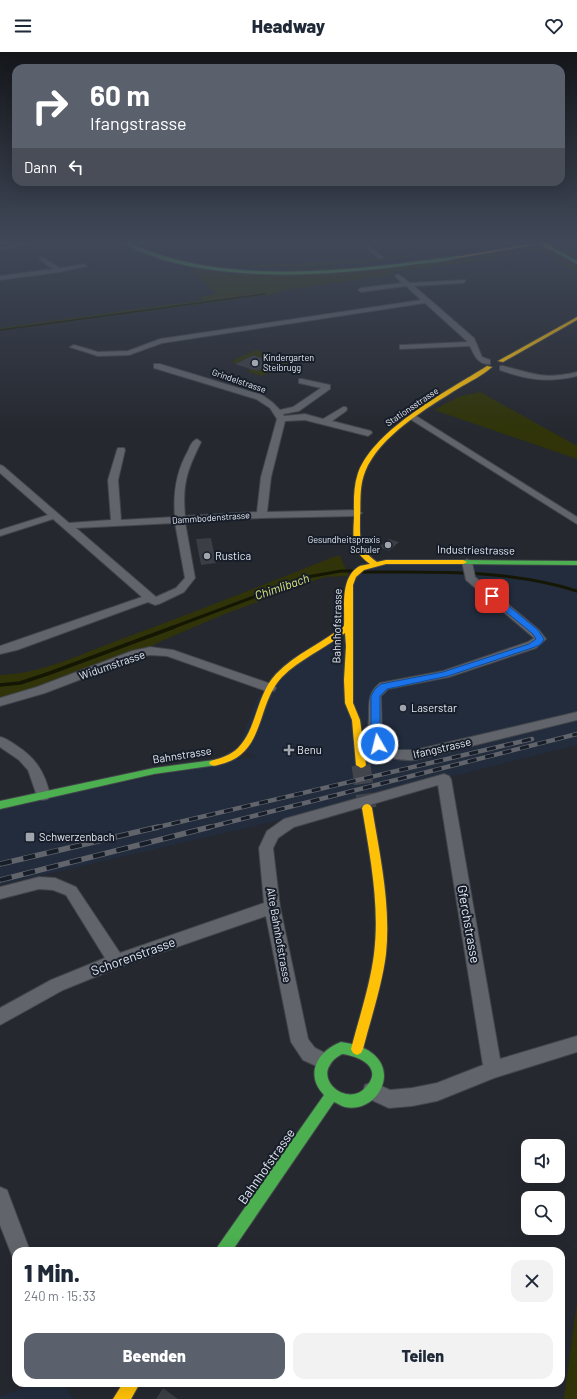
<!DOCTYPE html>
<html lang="de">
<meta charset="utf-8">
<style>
:root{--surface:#fff;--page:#f2f2f3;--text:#1f2937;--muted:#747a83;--accent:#5a616d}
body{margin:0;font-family:Barlow,sans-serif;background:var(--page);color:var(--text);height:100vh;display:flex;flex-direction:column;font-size:15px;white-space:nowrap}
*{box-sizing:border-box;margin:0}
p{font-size:13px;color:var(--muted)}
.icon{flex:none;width:22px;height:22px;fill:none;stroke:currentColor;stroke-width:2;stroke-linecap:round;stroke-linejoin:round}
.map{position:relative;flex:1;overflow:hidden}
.side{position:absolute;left:12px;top:1195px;width:553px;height:140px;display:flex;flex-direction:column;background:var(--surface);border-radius:12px;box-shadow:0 4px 16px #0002}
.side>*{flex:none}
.banner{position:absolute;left:12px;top:12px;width:553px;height:122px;border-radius:12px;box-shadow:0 4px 16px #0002;background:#5a616d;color:#fff;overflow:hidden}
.controls{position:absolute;left:521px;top:1087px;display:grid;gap:8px}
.controls a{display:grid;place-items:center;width:44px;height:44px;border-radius:8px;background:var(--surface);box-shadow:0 4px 16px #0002;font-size:20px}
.pin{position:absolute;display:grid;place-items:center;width:34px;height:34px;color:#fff;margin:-17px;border-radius:8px;box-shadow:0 2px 6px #0006}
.me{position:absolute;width:44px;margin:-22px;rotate:352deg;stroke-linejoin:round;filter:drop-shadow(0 0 3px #0008)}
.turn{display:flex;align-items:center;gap:14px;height:84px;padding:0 12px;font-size:18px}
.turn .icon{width:52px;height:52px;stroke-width:2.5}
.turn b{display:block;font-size:28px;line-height:34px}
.then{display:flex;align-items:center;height:38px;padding:0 12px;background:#0003;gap:8px;font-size:15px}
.round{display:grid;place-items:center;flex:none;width:42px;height:42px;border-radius:12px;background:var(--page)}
.head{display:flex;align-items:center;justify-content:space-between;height:68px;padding:0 12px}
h1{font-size:24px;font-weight:800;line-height:30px}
.button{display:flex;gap:8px;margin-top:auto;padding:8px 12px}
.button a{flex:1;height:46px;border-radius:12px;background:var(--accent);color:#fff;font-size:16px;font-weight:800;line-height:46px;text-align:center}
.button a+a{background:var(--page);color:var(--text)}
header{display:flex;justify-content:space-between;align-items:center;height:52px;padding:0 12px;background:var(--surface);font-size:18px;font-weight:800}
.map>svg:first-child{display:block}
</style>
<header><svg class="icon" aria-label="menu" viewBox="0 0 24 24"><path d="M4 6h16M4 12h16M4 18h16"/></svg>Headway<svg class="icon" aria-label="heart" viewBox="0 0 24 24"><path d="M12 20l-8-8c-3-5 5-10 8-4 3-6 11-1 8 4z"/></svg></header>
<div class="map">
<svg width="577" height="1347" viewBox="0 0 577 1347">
<rect width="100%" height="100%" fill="#25282f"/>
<g fill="#222c3d">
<polygon points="0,191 32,191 57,204 98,197 101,212 0,226"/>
<polygon points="577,511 577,693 251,775 0,833 0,756 241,706 256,705 238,695 258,645 340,579 346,531 375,512"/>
<polygon points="35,1331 63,1331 73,1347 0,1347 0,1345"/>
</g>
<g fill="#303408">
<path d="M442,191H503C413,205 330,219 238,214L373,208L451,198Z"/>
<polygon points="562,191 577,191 577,193 566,195 577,201 577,207 552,193"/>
<polygon points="542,195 577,215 577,220 542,199 524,200 453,213 388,220 393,224 376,225 284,238 269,243 0,279 0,276 203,248 199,245 216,242 189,216 232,223 242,221 444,210"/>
<polygon points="256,298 292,310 262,324 249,320 249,317 265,316 275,310 254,303 235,312 232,309"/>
<polygon points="480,340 577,394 577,407 434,358 458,345"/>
<path d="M336,504H340L349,524L324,525L220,564L159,590L136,602L0,650V623C40,622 79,603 116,589C190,562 263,533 336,504Z"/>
<polygon points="577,1250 577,1347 564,1347"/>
</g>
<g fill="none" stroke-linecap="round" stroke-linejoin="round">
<polyline stroke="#151704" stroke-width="1.5" points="0,278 265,242"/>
<g stroke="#151704" stroke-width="3">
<path d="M362,520C435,520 507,517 577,539"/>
<polyline points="171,576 307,525 341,519 353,519"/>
</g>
<polyline stroke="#151704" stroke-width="3.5" points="0,633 20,631 50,621 174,575"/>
</g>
<g fill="#3b3e44">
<polygon points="254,303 258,305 276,310 257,319 235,312"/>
<polygon points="211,486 216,511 201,513 196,487"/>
<polygon points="389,487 399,490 389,499 379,495"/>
<polygon points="163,1336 178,1347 156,1347"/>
</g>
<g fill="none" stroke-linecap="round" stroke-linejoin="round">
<polyline stroke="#42454c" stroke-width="19" stroke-dasharray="19 10" stroke-linecap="butt" points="361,713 367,756"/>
<g stroke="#42454b" stroke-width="2">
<g id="street">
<polygon points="360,191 367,191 384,206 379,207"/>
<polygon points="42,205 60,216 84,212 87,214 60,220 0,228 0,224 53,217 40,208 40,206"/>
<path d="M398,222L410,231L465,228V230L463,231L414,234L474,286L482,305L490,308V312C478,313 474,303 470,294L400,297V293H403L468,290L425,251L162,291L129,303L98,304L70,295L74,293L98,300L128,299L160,287L421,248L406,234L361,240L358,238L361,236L402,231L395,224Z"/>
<path d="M154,312H160L262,343L272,350L280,358L293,355L321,336L299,331V327H302L330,333V337L299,359L283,362L284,364L305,362L323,367L343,355H346L347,357L346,359L332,369L371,379L372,381L368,384L305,368L285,369L271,425L267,460L357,458L362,461L357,464L262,466L185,470L195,526L184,540L159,552L155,553L148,550L17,598L0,602V594L142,545L53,467L0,484V478L48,463L0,421V413L3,414L69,471L111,468L108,428L117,398L118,396H124L125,398L118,428L121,468L175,465C173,441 176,420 188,399C190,394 192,389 197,387L201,390C187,418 182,432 185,464L257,460L261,425L277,367L270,356L256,347L154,316ZM175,471L185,526L176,536L156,545L76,476Z"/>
<path d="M500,314H503C535,322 543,328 577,320V324C547,331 529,328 500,318Z"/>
<polygon points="413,362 577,465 577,472 410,367 409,365 410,363"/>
<path d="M467,507L472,510L475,525L539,578L546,587L536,596L449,625L388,637L381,644L382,686L383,688L396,698H415L577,660V668L415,708C399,709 373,705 368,686C367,679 369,671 369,664C369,650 368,641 380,631L443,619L528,590L534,586L466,528L462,510Z"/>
<polygon points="150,595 173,598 274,633 276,636 274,639 266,639 167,604 150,603 139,605 45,641 0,654 0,646 37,635 132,599"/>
<path d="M0,685C6,686 11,690 17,694C36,706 45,721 50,743L48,747L43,748L38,747L28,718L19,708L0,695Z"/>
<polygon points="444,722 449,724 451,727 500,1007 577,984 577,1000 494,1026 437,1049 412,1054 389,1056 365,1045 363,1039 365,1033 372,1030 390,1038 412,1036 437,1031 483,1013 438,733 294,775 278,786 273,796 280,855 308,987 315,996 329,1003 332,1009 329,1015 323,1017 303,1008 291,990 266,864 122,914 63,938 0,973 0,956 51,928 105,906 66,843 53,838 39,837 0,847 0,835 39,825 55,826 76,835 120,901 264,851 259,796 267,779 284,767"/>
<polygon points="0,1135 7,1138 30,1199 16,1199 16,1208 13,1206 0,1173"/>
</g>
</g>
<g stroke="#42454b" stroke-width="2">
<g id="fast">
<path d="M124,191H130C223,236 358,218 458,204L460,205C450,210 422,211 409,213C333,223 247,229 172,210C156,206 138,200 124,191Z"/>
<polygon points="550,195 552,195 577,209 577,212 550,197"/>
<polygon points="460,508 577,509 577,513 463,512 460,512"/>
<polygon points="214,708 219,711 217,713 154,722 0,757 0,749 154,716"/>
<path d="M341,990C411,999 383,1063 345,1055C341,1054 337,1051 334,1050L232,1199H216L218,1194L324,1043C304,1022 318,999 341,990ZM342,1002C359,1004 383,1015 367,1034C347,1059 305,1022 342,1002Z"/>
</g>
</g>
<g stroke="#42454b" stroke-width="2">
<g id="slow">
<polygon points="535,191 546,191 458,206 456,205"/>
<polygon points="577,265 577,268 503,310 498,309"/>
<path d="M487,314L492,315C482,324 469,330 459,336C427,356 379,384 365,420C359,435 361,450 360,465C360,487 358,496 377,510L386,508H463L467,510L463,512H386L364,518L356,525L353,533V651L360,668L366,713L364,715L361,716L356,713L352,668L345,651L344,628L346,594L345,581C324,597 300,607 282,625C257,651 265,699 225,711C220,712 216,715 211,713L209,711L211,709C221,706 231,703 238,696C257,677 256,643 276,622C295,602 322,591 344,574C345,555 340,527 358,515C361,513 366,513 370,512C351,498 353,487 354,466C354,451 353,436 358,421C375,376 448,339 487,314Z"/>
<path d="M367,752L370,753L372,756C380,804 391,853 386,902C382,934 371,966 363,997L361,1001L357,1003L353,1001L351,997C359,966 370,934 374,902C380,853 370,804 362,756L364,753Z"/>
<polygon points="123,1331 140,1331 131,1347 113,1347"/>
</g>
</g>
<g stroke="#42454b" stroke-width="2">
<polygon id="jam" points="23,191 32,191 0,198 0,196"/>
</g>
<use href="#street" fill="#61646a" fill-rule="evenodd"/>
<use href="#fast" fill="#4caf50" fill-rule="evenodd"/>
<use href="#slow" fill="#ffc107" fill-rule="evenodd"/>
<use href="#jam" fill="#c62828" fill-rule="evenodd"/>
<g stroke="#61646a" stroke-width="4.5">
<g id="rail-far1">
<polyline points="154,776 532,687"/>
<polyline points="206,776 577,682"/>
</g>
</g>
<g stroke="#61646a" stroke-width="5.5">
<g id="rail">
<polyline points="0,812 158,775"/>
<polyline points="0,828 210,775"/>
</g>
</g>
<use href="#rail-far1" stroke="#171e2a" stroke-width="3" stroke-dasharray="9" stroke-linecap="butt"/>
<use href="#rail" stroke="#171e2a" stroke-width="4" stroke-dasharray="12" stroke-linecap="butt"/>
<g stroke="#42454b" stroke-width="5.5" stroke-linecap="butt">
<polyline id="slow-bridge" points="542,191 551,196"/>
</g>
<use href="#slow-bridge" stroke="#ffc107" stroke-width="4.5"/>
</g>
<linearGradient id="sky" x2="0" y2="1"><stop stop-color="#14161a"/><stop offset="0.5" stop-color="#404858"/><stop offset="1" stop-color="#404858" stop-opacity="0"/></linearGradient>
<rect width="577" height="380" fill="url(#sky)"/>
<polygon fill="#1a73e8" stroke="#114b97" points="489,542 494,542 538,578 544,587 541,592 535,595 448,624 387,637 380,644 380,686 383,692 381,694 375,694 371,686 371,644 375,637 381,632 443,620 529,592 536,587 533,582 489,546"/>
<g fill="#a1a5ae" stroke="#171e2a" stroke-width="1.5">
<circle cx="255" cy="311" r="4"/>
<circle cx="388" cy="493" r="4"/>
<circle cx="207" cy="504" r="4"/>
<circle cx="403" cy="656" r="4"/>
<path d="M287 692h4v4h4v4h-4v4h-4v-4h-4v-4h4z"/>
<rect x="25" y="780" width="10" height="10" rx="2"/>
</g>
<g text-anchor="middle" stroke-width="4" stroke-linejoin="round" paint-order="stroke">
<g font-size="9" fill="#e4e9f2" stroke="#171e2a" text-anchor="start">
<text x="263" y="309">Kindergarten<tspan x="263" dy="10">Steibrugg</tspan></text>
<text x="380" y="491" text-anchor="end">Gesundheitspraxis<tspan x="380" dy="10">Schuler</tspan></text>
</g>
<g font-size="9" fill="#e4e9f2" stroke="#171e2a">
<text transform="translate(239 329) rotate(19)" y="3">Grindelstrasse</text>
<text transform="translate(412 355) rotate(-34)" y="3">Stationsstrasse</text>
<text transform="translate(211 466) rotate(-4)" y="3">Dammbodenstrasse</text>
</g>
<g font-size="11" fill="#e4e9f2" stroke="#171e2a">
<text transform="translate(476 498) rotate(1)" y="4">Industriestrasse</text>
<text transform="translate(337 574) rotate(-89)" y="4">Bahnhofstrasse</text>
<text transform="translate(112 613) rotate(-19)" y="4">Widumstrasse</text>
<text transform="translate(442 696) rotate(-13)" y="4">Ifangstrasse</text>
<text transform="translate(182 703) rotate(-9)" y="4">Bahnstrasse</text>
<text transform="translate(279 883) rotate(80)" y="4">Alte Bahnhofstrasse</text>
</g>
<g font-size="11" fill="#e4e9f2" stroke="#171e2a" text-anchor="start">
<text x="215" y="508">Rustica</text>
<text x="411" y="660">Laserstar</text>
<text x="297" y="702">Benu</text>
<text x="39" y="789">Schwerzenbach</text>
</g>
<g font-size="12" font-style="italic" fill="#dfec7f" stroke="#171e2a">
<text transform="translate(282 535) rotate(-19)" y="4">Chimlibach</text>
</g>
<g font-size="13" fill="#e4e9f2" stroke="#171e2a">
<text transform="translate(469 872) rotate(80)" y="5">Gferchstrasse</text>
<text transform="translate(133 904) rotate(-20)" y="5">Schorenstrasse</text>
<text transform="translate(266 1114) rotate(-55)" y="5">Bahnhofstrasse</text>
</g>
</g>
</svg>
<div class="controls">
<a><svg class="icon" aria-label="sound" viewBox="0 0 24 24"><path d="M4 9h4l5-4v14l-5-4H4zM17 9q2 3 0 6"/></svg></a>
<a><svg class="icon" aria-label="search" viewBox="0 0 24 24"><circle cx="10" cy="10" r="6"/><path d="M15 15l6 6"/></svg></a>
</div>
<div class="pin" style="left:492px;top:544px;background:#d93025"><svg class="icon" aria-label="arrive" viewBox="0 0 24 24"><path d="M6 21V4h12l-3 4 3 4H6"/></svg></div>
<svg class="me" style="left:378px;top:692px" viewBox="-20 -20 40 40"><circle r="17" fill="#1a73e8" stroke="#fff" stroke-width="3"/><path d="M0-11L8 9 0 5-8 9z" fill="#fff"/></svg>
<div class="banner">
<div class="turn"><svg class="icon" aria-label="right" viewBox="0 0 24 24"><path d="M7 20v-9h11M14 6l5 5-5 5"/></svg><div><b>60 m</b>Ifangstrasse</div></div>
<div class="then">Dann<svg class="icon" aria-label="left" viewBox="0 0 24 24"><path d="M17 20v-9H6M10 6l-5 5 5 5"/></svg></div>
</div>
<section class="side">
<div class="head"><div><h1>1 Min.</h1><p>240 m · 15:33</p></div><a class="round"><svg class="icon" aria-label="close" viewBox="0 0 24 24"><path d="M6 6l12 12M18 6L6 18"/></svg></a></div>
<div class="button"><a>Beenden</a><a>Teilen</a></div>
</section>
</div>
